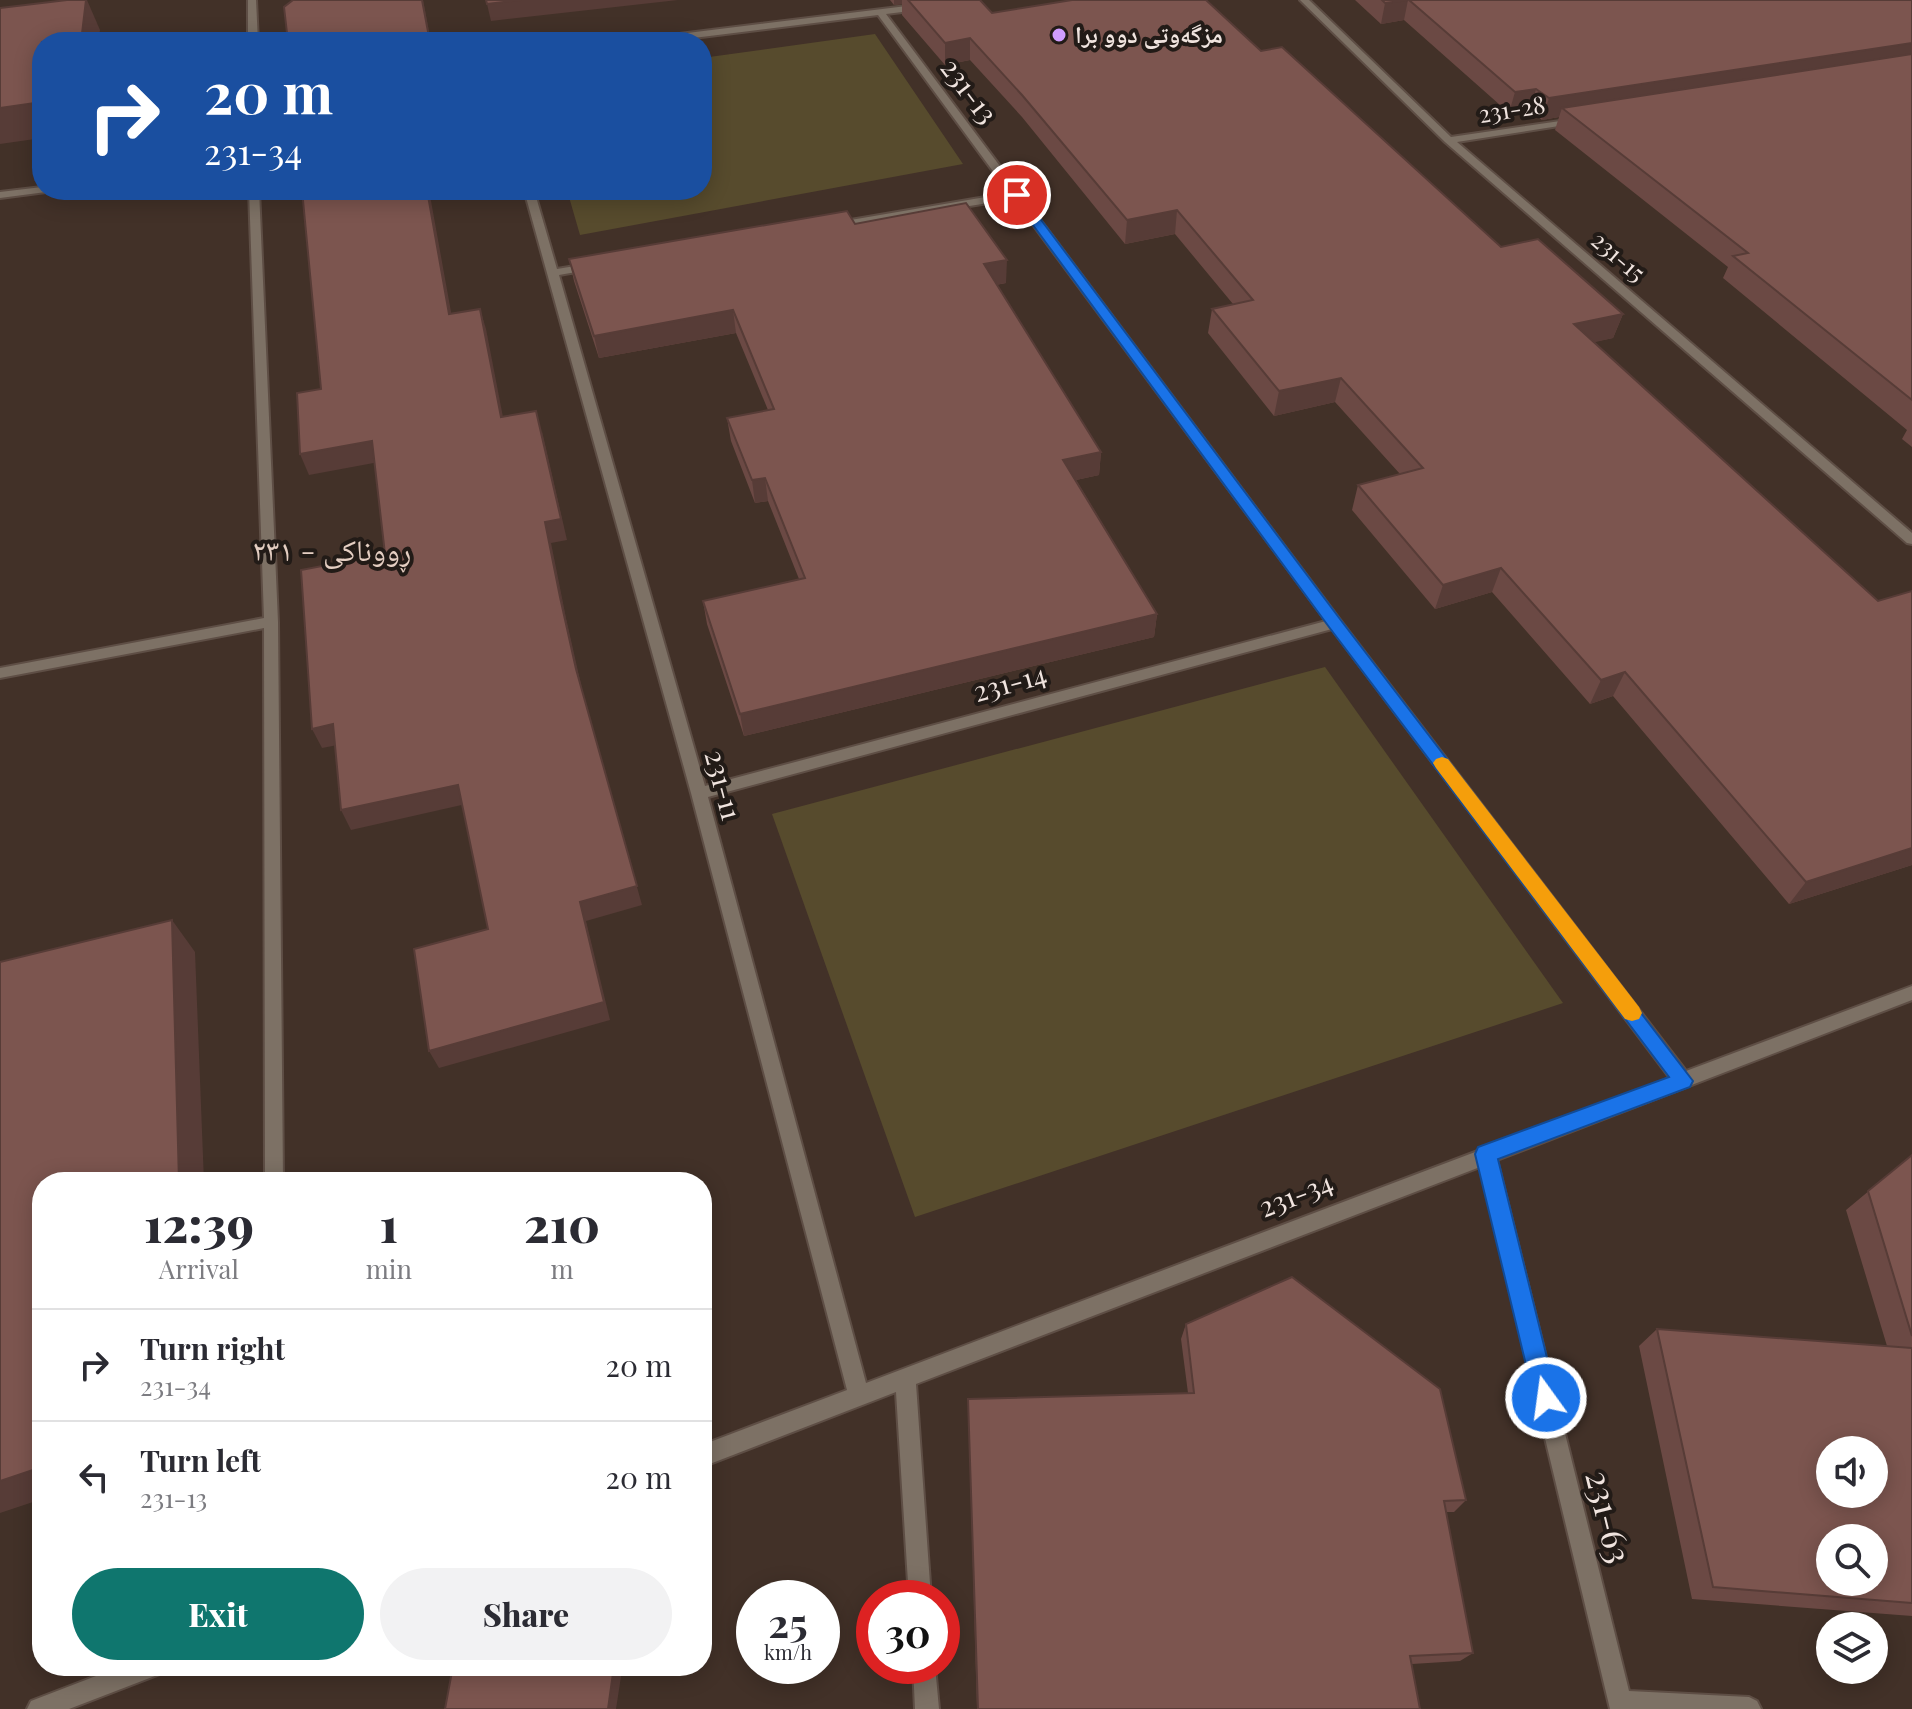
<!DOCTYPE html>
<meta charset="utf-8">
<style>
:root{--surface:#fff;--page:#f2f2f3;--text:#2b2b33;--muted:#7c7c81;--line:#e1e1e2;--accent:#0f766e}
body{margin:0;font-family:"Playfair Display","Noto Naskh Arabic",serif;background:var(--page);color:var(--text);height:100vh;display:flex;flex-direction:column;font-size:30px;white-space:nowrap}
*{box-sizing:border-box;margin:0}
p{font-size:26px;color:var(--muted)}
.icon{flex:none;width:44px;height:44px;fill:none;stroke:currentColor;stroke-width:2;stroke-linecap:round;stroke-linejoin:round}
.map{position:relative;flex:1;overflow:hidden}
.details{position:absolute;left:32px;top:1172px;width:680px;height:504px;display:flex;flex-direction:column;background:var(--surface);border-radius:32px;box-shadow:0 4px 20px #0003}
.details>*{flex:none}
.guide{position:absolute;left:32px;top:32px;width:680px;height:168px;border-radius:32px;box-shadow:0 4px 20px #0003;background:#1a4fa0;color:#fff;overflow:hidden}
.fabs{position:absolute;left:1816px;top:1436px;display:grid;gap:16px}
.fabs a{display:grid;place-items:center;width:72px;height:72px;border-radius:50%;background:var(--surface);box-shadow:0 4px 20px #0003;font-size:40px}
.speed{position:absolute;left:736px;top:1580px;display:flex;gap:16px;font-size:40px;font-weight:700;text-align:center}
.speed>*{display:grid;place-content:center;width:104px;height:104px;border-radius:50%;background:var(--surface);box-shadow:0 4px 20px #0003;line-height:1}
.speed small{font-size:20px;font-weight:400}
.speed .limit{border:12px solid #d22;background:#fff;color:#111}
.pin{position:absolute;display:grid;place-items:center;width:68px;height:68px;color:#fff;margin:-34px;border:4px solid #fff;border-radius:50%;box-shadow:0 2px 8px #0007}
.me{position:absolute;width:88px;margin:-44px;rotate:346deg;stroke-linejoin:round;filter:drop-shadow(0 0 6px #0008)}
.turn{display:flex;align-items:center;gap:28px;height:168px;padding:0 40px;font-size:36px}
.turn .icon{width:104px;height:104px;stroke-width:2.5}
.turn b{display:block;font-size:56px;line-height:68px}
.eta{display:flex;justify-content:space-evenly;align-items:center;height:136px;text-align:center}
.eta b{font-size:48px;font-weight:800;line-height:56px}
.primary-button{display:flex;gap:16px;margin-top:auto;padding:16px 40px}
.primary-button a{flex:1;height:92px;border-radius:48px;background:var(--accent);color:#fff;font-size:32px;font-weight:800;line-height:92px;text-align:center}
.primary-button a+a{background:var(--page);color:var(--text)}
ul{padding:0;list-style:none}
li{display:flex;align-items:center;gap:24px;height:112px;padding:0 40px;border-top:2px solid var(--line)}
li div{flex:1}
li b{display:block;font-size:30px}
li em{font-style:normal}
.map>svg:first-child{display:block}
</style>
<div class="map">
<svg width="1912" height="1709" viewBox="0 0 1912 1709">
<rect width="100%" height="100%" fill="#423128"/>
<g fill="#574b2d">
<polygon points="875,34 963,164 580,235 567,190 702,190 702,58"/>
<polygon points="1325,667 1563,1003 915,1217 772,814"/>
</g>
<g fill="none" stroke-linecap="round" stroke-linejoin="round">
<g stroke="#5e4e45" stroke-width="4">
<g id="minor">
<polygon points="248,0 256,0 258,42 248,42"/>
<polygon points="1300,0 1309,0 1451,137 1581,118 1583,120 1578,123 1457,142 1912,533 1912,544 1907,543 1445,142"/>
<path d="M923,4L926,5V9L886,14L1340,620L1686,1071L1912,986V1000L1497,1160L1629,1691L1749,1697L1757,1701L1761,1709H1610L1480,1167L916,1384L931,1598H909L896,1392L702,1467V1445L847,1390L691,793L524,190H534L557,269L593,263L599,266L593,269L559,275L705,786L1326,621L1014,199L829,228L828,226L833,223L1009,193L878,15L661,42H634L639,39ZM1332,629L1670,1078L866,1383L708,797Z"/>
<polygon points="42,187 42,190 47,190 46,192 0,198 0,192"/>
<polygon points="249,190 259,190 278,622 283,1182 265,1182 264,628 0,678 0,668 264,618"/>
<polygon points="122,1666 163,1666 160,1674 69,1709 27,1709 31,1701"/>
<polygon points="913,1666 935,1666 939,1709 915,1709"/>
</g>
</g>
<use href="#minor" fill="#7d7165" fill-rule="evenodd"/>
</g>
<g fill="#6b4944">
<polygon points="890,0 980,0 992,13 1261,51 1501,247 1623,314 1613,338 1593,342 1878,601 1912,591 1912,865 1789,904 1613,696 1590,704 1492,592 1435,609 1352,510 1358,485 1400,474 1335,402 1274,416 1208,333 1212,309 1233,304 1175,234 1125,244 1022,117 970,60 945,65 902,15 902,4 894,5"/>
<polygon points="1355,0 1912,0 1912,447 1902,439 1907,430 1723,278 1728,267 1555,130 1559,117 1542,120 1530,110 1509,113 1404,20 1381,24"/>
<polygon points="855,224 1006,283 996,285 1101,452 1099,475 1076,480 1157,614 1154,637 744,736 707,624 703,601 799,579 768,501 755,503 731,441 727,418 768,410 736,333 599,358 574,281 569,259"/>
<polygon points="1912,1155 1912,1616 1692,1599 1639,1346 1657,1329 1887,1346 1846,1210"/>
<polygon points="1186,1324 1466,1500 1454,1512 1446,1512 1473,1653 1460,1661 1412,1664 1420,1709 977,1709 968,1399 1188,1393 1181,1339"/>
</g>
<g fill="#573c37">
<polygon points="86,0 87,0 100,30 98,42 81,42"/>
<polygon points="422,0 423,0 431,42 430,42"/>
<polygon points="521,0 678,0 491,21 487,4"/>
<polygon points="894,0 902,0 902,4 894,5"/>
<polygon points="1408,0 1404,20 1381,24 1385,3"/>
<polygon points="970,38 970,60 945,65 945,43"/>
<polygon points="1912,43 1912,62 1562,108 1559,117 1542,120 1549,98"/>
<polygon points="1536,89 1530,110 1509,113 1515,92"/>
<polygon points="42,102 42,138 0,144 0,108"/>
<polygon points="427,190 431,190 429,190 455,334 449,314"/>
<polygon points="1177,210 1175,234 1125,244 1127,220"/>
<polygon points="1007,260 1006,283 983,287 984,264"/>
<polygon points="480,309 486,329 507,438 501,417"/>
<polygon points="733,310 736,333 599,358 594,336"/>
<polygon points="1623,314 1613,338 1565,349 1574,324"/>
<polygon points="1341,378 1335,402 1274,416 1279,391"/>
<polygon points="542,431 567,540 551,543 566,618 582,689 642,905 586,921 610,1020 439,1068 429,1051 580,902 576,669 545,522"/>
<polygon points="372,441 379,462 309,475 300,454"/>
<polygon points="1101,452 1099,475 1062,483 1063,460"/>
<polygon points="765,478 768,501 755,503 752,480"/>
<polygon points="1501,568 1492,592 1435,609 1443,585"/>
<polygon points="1157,614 1154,637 744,736 740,714"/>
<polygon points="1625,672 1613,696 1590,704 1601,680"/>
<polygon points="333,724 343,744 322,748 312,729"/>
<polygon points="458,785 466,804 351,830 341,810"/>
<polygon points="1912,848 1912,865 1789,904 1806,882"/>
<polygon points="172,920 195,952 204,1182 179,1182"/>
<polygon points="42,1467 42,1499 0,1513 0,1481"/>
<polygon points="614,1666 618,1666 622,1670 616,1709 608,1709"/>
</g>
<g fill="#7c554f" stroke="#573c37" stroke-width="2" fill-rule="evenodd">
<polygon points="67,0 86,0 81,42 42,42 42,102 0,108 0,8"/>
<polygon points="293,0 422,0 430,42 288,42 284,7"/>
<polygon points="486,0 521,0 487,4"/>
<polygon points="908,0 980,0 992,13 1072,0 1206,0 1261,51 1282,47 1501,247 1538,239 1623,314 1574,324 1878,601 1912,591 1912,848 1806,882 1625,672 1601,680 1501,568 1443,585 1358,485 1423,468 1341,378 1279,391 1212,309 1253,300 1177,210 1127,220 1022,95 970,38 945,43"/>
<polygon points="1382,0 1408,0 1385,3"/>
<polygon points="1409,0 1912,0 1912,43 1549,98 1536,89 1515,92"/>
<polygon points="1912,54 1912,400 1733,256 1748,253 1562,108"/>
<polygon points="302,190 427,190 449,314 480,309 501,417 536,411 561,519 545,522 560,597 576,669 637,886 580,902 604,1002 429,1051 414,949 488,929 458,785 341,810 333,724 312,729 301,570 385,554 372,441 300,454 297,393 321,389"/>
<polygon points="966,203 1007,260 984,264 1101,452 1063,460 1157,614 740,714 703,601 805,578 765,478 752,480 727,418 774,409 733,310 594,336 569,259 847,211 855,224"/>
<polygon points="172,920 179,1182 42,1182 42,1467 0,1481 0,962"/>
<polygon points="1912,1155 1912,1336 1868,1191"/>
<polygon points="1292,1277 1440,1389 1466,1500 1444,1501 1473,1653 1410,1656 1420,1709 978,1709 968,1399 1194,1393 1186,1324"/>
<path d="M1657,1329L1912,1348V1603L1713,1587ZM1830,1450H1874V1494H1830ZM1830,1538H1874V1582H1830Z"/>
<polygon points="453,1666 614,1666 608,1709 445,1709"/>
</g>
<polygon fill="#1a73e8" stroke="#114b97" stroke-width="2" points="1013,193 1021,193 1340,619 1693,1081 1690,1087 1498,1159 1557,1398 1554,1406 1546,1409 1537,1406 1534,1398 1475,1154 1478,1147 1669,1077 1329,627 1013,198"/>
<polygon fill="#f59e0b" points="1442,757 1448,759 1639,1007 1642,1013 1639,1019 1632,1021 1625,1019 1436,768 1433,763 1436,759"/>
<circle fill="#d09dff" stroke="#221b17" stroke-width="3" cx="1059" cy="35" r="8"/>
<g text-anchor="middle" stroke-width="8" stroke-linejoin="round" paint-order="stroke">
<g font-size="24" font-weight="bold" fill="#f0e4df" stroke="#221b17" text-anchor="start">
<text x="1075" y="43">مزگەوتی دوو برا</text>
</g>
<g font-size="24" fill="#f0e4df" stroke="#221b17">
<text transform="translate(1512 110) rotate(-9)" y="8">231-28</text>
<text transform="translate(1618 257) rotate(41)" y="8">231-15</text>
</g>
<g font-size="28" fill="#f0e4df" stroke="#221b17">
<text transform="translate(969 91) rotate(53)" y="10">231-13</text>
<text transform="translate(1010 683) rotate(-15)" y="10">231-14</text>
<text transform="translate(723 785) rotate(75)" y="10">231-11</text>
<text transform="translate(1296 1195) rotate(-21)" y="10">231-34</text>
</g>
<g font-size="30" fill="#e4cec2" stroke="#221b17">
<text x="332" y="561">ڕووناکی - ٢٣١</text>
</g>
<g font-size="34" fill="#f0e4df" stroke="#221b17">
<text transform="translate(1608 1517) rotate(76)" y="12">231-63</text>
</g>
</g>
</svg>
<div class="fabs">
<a><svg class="icon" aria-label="sound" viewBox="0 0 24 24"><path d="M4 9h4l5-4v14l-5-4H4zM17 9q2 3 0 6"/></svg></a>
<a><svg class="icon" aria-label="search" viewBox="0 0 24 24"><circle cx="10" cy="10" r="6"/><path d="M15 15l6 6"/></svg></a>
<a><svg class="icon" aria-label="layers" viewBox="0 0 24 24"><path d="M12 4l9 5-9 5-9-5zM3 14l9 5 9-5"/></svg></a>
</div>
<div class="speed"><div>25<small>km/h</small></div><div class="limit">30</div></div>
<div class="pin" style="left:1017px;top:195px;background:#d93025"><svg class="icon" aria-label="arrive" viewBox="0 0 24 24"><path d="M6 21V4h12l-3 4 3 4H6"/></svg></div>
<svg class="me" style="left:1546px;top:1398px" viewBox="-20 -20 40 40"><circle r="17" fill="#1a73e8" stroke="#fff" stroke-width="3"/><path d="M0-11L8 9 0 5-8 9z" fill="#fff"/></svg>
<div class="guide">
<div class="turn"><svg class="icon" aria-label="right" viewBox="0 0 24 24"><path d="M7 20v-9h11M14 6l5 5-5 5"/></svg><div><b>20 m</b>231-34</div></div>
</div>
<section class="details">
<div class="eta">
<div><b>12:39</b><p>Arrival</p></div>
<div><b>1</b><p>min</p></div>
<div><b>210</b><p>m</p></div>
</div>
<ul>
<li><svg class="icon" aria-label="right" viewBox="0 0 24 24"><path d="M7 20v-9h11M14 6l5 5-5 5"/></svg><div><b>Turn right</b><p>231-34</p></div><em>20 m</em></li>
<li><svg class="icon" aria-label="left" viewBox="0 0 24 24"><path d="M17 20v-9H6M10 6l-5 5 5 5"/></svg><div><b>Turn left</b><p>231-13</p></div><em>20 m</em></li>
</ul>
<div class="primary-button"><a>Exit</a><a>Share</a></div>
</section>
</div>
